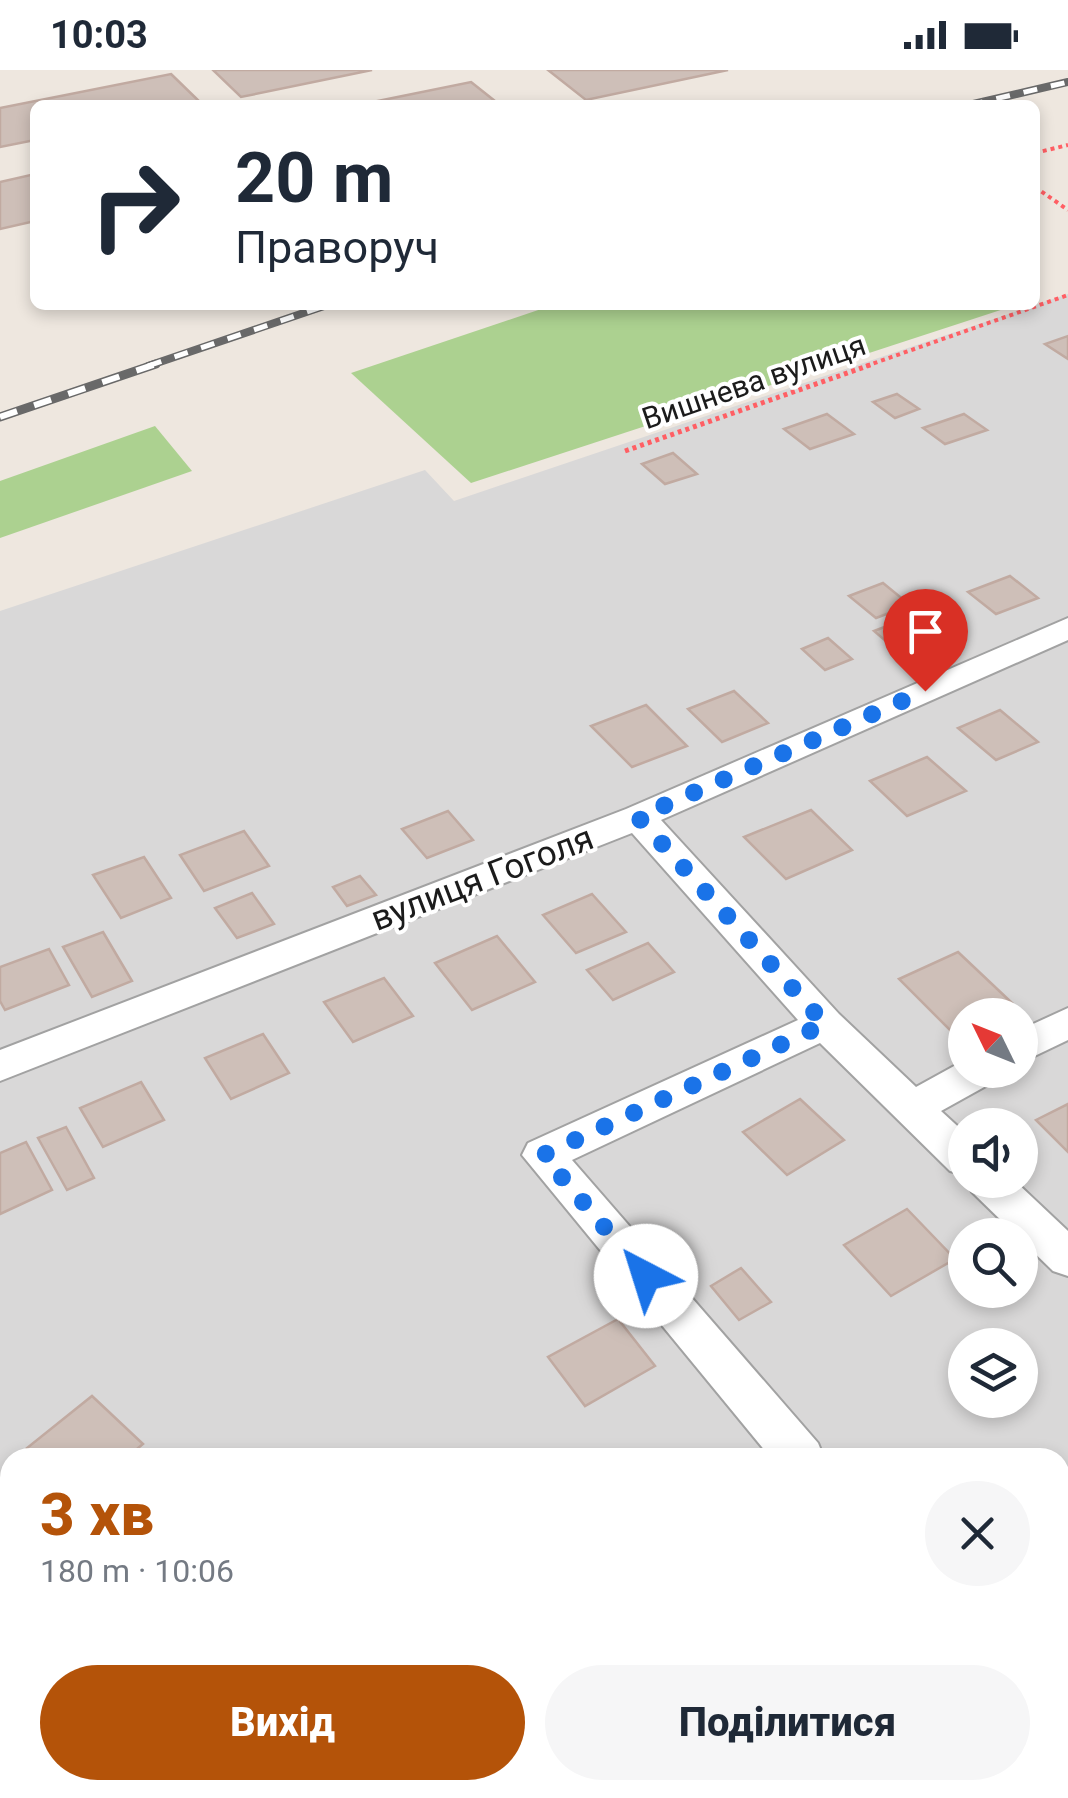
<!DOCTYPE html>
<html lang="uk">
<meta charset="utf-8">
<style>
:root{--surface:#fff;--page:#f6f6f7;--text:#1f2937;--muted:#747a83;--accent:#b45309}
body{margin:0;font-family:Roboto,sans-serif;background:var(--page);color:var(--text);height:100vh;display:flex;flex-direction:column;font-size:38px;white-space:nowrap}
*{box-sizing:border-box;margin:0}
p{font-size:32px;color:var(--muted)}
.icon{flex:none;width:55px;height:55px;fill:none;stroke:currentColor;stroke-width:2;stroke-linecap:round;stroke-linejoin:round}
.map{position:relative;flex:1;overflow:hidden}
.sheet{position:absolute;left:0px;top:1378px;width:1070px;height:352px;display:flex;flex-direction:column;background:var(--surface);border-radius:30px 30px 0 0;box-shadow:0 5px 15px #0003}
.sheet>*{flex:none}
.banner{position:absolute;left:30px;top:30px;width:1010px;height:210px;border-radius:15px;box-shadow:0 5px 15px #0003;background:#fff;color:var(--text);overflow:hidden}
.needle{width:65px;rotate:313deg}
.tools{position:absolute;left:948px;top:928px;display:grid;gap:20px}
.tools a{display:grid;place-items:center;width:90px;height:90px;border-radius:50%;background:var(--surface);box-shadow:0 5px 15px #0003;font-size:50px}
.pin{position:absolute;display:grid;place-items:center;width:85px;height:85px;color:#fff;margin:-102px -42px;border-radius:50% 50% 50% 0;rotate:-45deg;box-shadow:0 0 10px #0007}
.pin .icon{rotate:45deg}
.me{position:absolute;width:110px;margin:-55px;rotate:320deg;stroke-linejoin:round;filter:drop-shadow(0 0 8px #0008)}
.turn{display:flex;align-items:center;gap:35px;height:210px;padding:0 40px;font-size:45px}
.turn .icon{width:130px;height:130px;stroke-width:2.5}
.turn b{display:block;font-size:70px;line-height:85px}
.round{display:grid;place-items:center;flex:none;width:105px;height:105px;border-radius:52px;background:var(--page)}
.summary{display:flex;align-items:center;justify-content:space-between;height:170px;padding:0 40px}
h1{font-size:60px;font-weight:800;line-height:75px;color:var(--accent)}
.button{display:flex;gap:20px;margin-top:auto;padding:20px 40px}
.button a{flex:1;height:115px;border-radius:60px;background:var(--accent);color:#fff;font-size:40px;font-weight:800;line-height:115px;text-align:center}
.button a+a{background:var(--page);color:var(--text)}
.status{display:flex;justify-content:space-between;align-items:center;height:70px;padding:0 50px;background:var(--surface);direction:ltr}
.status svg{height:28px;fill:currentColor}
.map>svg:first-child{display:block}
</style>
<div class="status"><b>10:03</b><svg viewBox="0 0 49 12"><path d="M0 12V9h3v3zM5 12V6h3v6zM10 12V3h3v9zM15 12V0h3v12zM26 1h20v11H26zM47 4h2v5h-2z"/></svg></div>
<div class="map">
<svg width="1068" height="1728" viewBox="0 0 1068 1728">
<rect width="100%" height="100%" fill="#eee7df"/>
<path fill="#d9d8d8" fill-rule="evenodd" d="M1068,224V1728H146L141,1720H1060V1388H10V1522L0,1511V541L425,400L454,431ZM965,945H1020V1000H965ZM965,1055H1020V1110H965ZM965,1165H1020V1220H965ZM965,1275H1020V1330H965Z"/>
<polygon fill="#d0eea0" points="0,1571 10,1587 10,1720 95,1720 101,1728 0,1728"/>
<g fill="#acd190">
<polygon points="553,235 1016,235 471,413 351,303"/>
<polygon points="155,356 192,401 0,468 0,411"/>
</g>
<g fill="#cebfb8" stroke="#c1aaa1" stroke-width="2.5">
<polygon points="213,0 372,0 241,27"/>
<polygon points="548,0 728,0 586,30"/>
<polygon points="171,4 203,35 35,35 35,70 0,77 0,38"/>
<polygon points="471,12 500,35 358,35"/>
<polygon points="35,104 35,151 0,159 0,112"/>
<polygon points="1068,266 1068,289 1045,274"/>
<polygon points="897,324 919,339 895,348 873,332"/>
<polygon points="827,344 854,364 810,379 784,359"/>
<polygon points="964,344 987,360 945,374 923,358"/>
<polygon points="673,383 697,404 665,414 642,394"/>
<polygon points="1010,506 1038,528 996,544 968,522"/>
<polygon points="883,513 910,535 876,548 849,526"/>
<polygon points="924,542 959,570 908,590 874,561"/>
<polygon points="828,568 852,589 825,600 802,579"/>
<polygon points="734,621 768,653 722,672 688,639"/>
<polygon points="646,635 687,676 632,697 591,656"/>
<polygon points="1000,640 1038,672 996,690 958,658"/>
<polygon points="927,687 966,721 907,746 870,711"/>
<polygon points="811,740 852,780 786,809 744,767"/>
<polygon points="448,741 473,770 427,788 402,759"/>
<polygon points="244,761 269,796 204,821 180,785"/>
<polygon points="144,787 171,828 121,848 93,805"/>
<polygon points="360,806 376,825 347,836 333,817"/>
<polygon points="252,823 274,854 237,868 215,838"/>
<polygon points="592,824 626,862 576,883 543,845"/>
<polygon points="103,862 132,911 92,927 63,877"/>
<polygon points="497,866 535,912 472,940 435,893"/>
<polygon points="648,873 674,902 613,930 587,900"/>
<polygon points="49,879 69,915 5,940 0,931 0,897"/>
<polygon points="958,882 1012,933 987,945 965,945 965,956 952,962 899,909"/>
<polygon points="384,908 413,946 353,972 324,932"/>
<polygon points="263,964 289,1003 231,1029 205,988"/>
<polygon points="141,1012 164,1050 103,1077 80,1038"/>
<polygon points="800,1029 844,1070 787,1105 743,1062"/>
<polygon points="1068,1034 1068,1082 1036,1050"/>
<polygon points="66,1057 94,1108 67,1120 38,1068"/>
<polygon points="26,1072 52,1120 0,1144 0,1083"/>
<polygon points="907,1139 955,1189 891,1226 844,1175"/>
<polygon points="741,1198 771,1232 739,1250 711,1216"/>
<polygon points="618,1249 655,1296 585,1336 548,1287"/>
<polygon points="92,1326 143,1374 126,1388 37,1388 27,1378"/>
<polygon points="1060,1471 1068,1480 1068,1566 1060,1572"/>
<polygon points="248,1720 368,1720 374,1728 249,1728 245,1722"/>
</g>
<g fill="none" stroke-linecap="round" stroke-linejoin="round">
<g stroke="#a2a2a2" stroke-width="4">
<g id="minor">
<polygon points="1068,548 1068,570 661,750 839,944 916,1017 965,990 965,1000 1001,1000 995,1011 941,1041 965,1063 965,1105 950,1101 820,973 572,1090 818,1373 824,1388 771,1388 522,1085 528,1073 798,950 632,763 0,1011 0,980 626,739"/>
<polygon points="1068,938 1068,970 1020,993 1020,960"/>
<polygon points="966,1110 1014,1110 1068,1161 1068,1206 1053,1201 972,1122"/>
<polygon points="0,1504 10,1508 10,1566 0,1562"/>
<polygon points="1060,1664 1068,1668 1068,1728 1050,1720 1060,1720"/>
<polygon points="111,1720 168,1720 171,1728 115,1728"/>
</g>
</g>
<g stroke="#ff5f64" stroke-width="4" stroke-dasharray="4 4" stroke-linecap="butt">
<polyline points="1035,83 1068,75"/>
<polyline points="1035,117 1068,140"/>
<polyline points="866,296 1068,225"/>
</g>
<polyline stroke="#ff5f64" stroke-width="5" stroke-dasharray="4 4" stroke-linecap="butt" points="625,381 873,294"/>
<use href="#minor" fill="#fff" fill-rule="evenodd"/>
<g stroke="#696969" stroke-width="8">
<g id="rail-far1">
<polyline points="969,35 1068,12"/>
<polyline points="148,296 327,235"/>
</g>
</g>
<g stroke="#696969" stroke-width="9">
<polyline id="rail" points="0,347 156,294"/>
</g>
<use href="#rail-far1" stroke="#fff" stroke-width="5" stroke-dasharray="14" stroke-linecap="butt"/>
<use href="#rail" stroke="#fff" stroke-width="6" stroke-dasharray="18" stroke-linecap="butt"/>
</g>
<g fill="none" stroke-linecap="round" stroke-linejoin="round">
<polyline stroke="#1a73e8" stroke-width="18" stroke-dasharray="0 32.4" points="646,1206 543,1085 825,954 638,747 925,621"/>
</g>
<g text-anchor="middle" stroke-width="8" stroke-linejoin="round" paint-order="stroke">
<g font-size="30" fill="#1b1b1b" stroke="#fff">
<text transform="translate(754 312) rotate(-19)" y="10">Вишнева вулиця</text>
</g>
<g font-size="35" fill="#1b1b1b" stroke="#fff">
<text transform="translate(482 808) rotate(-21)" y="12">вулиця Гоголя</text>
</g>
</g>
</svg>
<div class="tools">
<a><svg class="needle" viewBox="-14 -14 28 28"><path d="M0-13l5 13h-10z" fill="#e53935"/><path d="M0 13l5-13h-10z" fill="#747a83"/></svg></a>
<a><svg class="icon" aria-label="sound" viewBox="0 0 24 24"><path d="M4 9h4l5-4v14l-5-4H4zM17 9q2 3 0 6"/></svg></a>
<a><svg class="icon" aria-label="search" viewBox="0 0 24 24"><circle cx="10" cy="10" r="6"/><path d="M15 15l6 6"/></svg></a>
<a><svg class="icon" aria-label="layers" viewBox="0 0 24 24"><path d="M12 4l9 5-9 5-9-5zM3 14l9 5 9-5"/></svg></a>
</div>
<div class="pin" style="left:925px;top:621px;background:#d93025"><svg class="icon" aria-label="arrive" viewBox="0 0 24 24"><path d="M6 21V4h12l-3 4 3 4H6"/></svg></div>
<svg class="me" style="left:646px;top:1206px" viewBox="-20 -20 40 40"><circle r="19" fill="#fff"/><path d="M0-13L10 11 0 6-10 11z" fill="#1a73e8"/></svg>
<div class="banner">
<div class="turn"><svg class="icon" aria-label="right" viewBox="0 0 24 24"><path d="M7 20v-9h11M14 6l5 5-5 5"/></svg><div><b>20 m</b>Праворуч</div></div>
</div>
<section class="sheet">
<div class="summary"><div><h1>3 хв</h1><p>180 m · 10:06</p></div><a class="round"><svg class="icon" aria-label="close" viewBox="0 0 24 24"><path d="M6 6l12 12M18 6L6 18"/></svg></a></div>
<div class="button"><a>Вихід</a><a>Поділитися</a></div>
</section>
</div>
